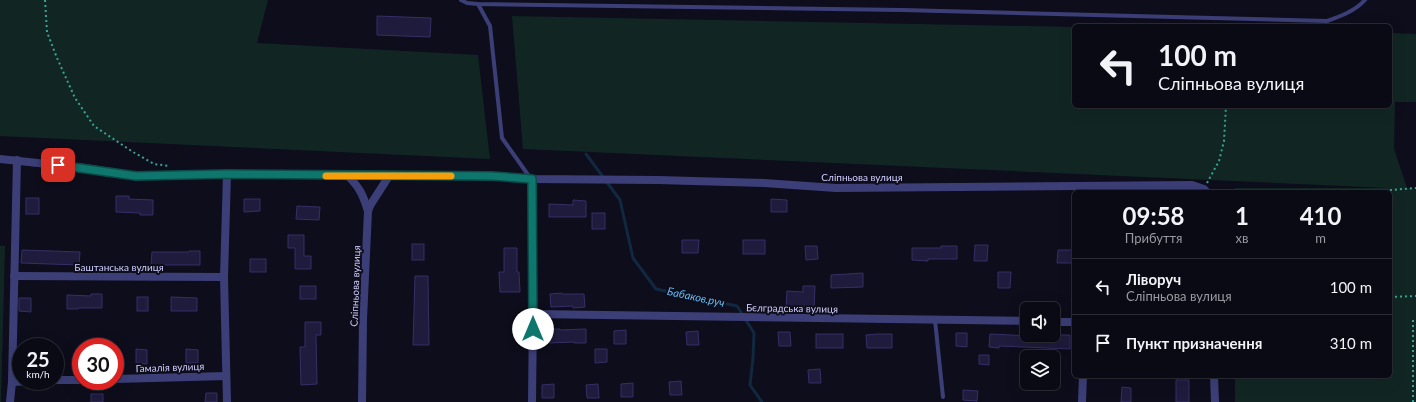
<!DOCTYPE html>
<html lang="uk">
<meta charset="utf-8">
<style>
:root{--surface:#0a0a15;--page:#181822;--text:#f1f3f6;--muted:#999aa0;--line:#2a2b34}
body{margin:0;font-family:Lato,sans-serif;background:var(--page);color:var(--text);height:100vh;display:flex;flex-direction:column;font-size:15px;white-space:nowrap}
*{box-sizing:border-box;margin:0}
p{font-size:13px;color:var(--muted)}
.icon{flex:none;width:22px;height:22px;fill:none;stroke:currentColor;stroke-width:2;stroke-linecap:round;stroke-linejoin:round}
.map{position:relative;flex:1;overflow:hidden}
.details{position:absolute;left:1072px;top:190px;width:320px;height:188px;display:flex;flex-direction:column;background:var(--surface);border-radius:6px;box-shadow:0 4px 16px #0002,0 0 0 1px var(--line)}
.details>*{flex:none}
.hud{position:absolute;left:1072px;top:24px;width:320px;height:84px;border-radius:6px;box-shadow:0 4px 16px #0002,0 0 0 1px var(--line);background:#0a0a15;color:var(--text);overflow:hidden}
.buttons{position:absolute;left:1020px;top:302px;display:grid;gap:8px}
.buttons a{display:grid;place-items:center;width:40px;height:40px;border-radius:6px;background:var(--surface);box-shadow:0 4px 16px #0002,0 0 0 1px var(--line);font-size:20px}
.speed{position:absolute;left:12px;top:338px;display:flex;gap:8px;font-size:20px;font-weight:700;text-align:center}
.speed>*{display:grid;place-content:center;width:52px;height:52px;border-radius:50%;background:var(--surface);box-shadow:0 4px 16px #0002,0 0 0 1px var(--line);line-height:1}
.speed small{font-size:10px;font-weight:400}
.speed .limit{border:6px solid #d22;background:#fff;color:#111}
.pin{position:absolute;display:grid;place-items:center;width:34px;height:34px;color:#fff;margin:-17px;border-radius:8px;box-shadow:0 2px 6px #0006}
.me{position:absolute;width:44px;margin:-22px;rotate:0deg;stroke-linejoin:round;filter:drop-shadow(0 0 3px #0008)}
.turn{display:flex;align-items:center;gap:14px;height:84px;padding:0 20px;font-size:18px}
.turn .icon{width:52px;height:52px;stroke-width:2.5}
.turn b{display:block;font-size:28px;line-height:34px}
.eta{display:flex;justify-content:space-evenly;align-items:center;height:68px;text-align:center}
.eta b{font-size:24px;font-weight:700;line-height:28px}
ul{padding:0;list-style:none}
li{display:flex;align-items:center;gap:12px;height:56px;padding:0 20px;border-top:1px solid var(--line)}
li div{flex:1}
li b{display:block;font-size:15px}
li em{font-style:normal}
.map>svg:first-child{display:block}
</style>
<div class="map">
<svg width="1416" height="402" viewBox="0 0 1416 402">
<rect width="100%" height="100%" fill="#0e0d1c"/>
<g fill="#112623">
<polygon points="0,0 268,0 257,43 478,55 490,159 0,136"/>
<polygon points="512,16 1074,27 1074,106 1390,106 1390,33 1416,34 1416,102 1395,102 1394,149 1407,188 1416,189 1416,402 1235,402 1235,376 1390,376 1390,192 1235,192 1235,188 1388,188 523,149"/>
<polygon points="0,246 5,246 1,402 0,402"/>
</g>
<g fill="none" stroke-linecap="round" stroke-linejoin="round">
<polyline stroke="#112841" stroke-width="3" points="586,154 620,200 633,258 656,289 737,306 754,333 753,359 750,385 762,402"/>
</g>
<g fill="#1f1b3c" stroke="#352f66">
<polygon points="377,16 431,18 430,37 377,35"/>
<polygon points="116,196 129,196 129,199 153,200 153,215 140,215 140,213 116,212"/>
<rect x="26" y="198" width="13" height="16"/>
<polygon points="244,199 260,199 260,211 244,212"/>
<polygon points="771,199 787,200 787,212 771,212"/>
<polygon points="573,200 586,201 586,217 549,217 549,204 573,205"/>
<polygon points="297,206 320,207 319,220 296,219"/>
<rect x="592" y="213" width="13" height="16"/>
<polygon points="288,235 304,235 304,256 311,256 311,269 295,269 295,248 288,248"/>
<polygon points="682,240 699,240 698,253 682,253"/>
<rect x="743" y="240" width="22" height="14"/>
<rect x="412" y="244" width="12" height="16"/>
<polygon points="975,245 988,245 987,261 974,261"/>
<polygon points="805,246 817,246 818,259 806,260"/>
<polygon points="941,246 957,246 957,259 928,259 928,261 912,260 912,248 941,248"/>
<polygon points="504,248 517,248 517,272 519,272 520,292 500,292 499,272 504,272"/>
<polygon points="22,250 80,252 79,265 21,263"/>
<polygon points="1058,250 1074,250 1073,263 1057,263"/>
<polygon points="189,251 200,251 200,265 151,265 152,252 189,252"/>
<rect x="250" y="259" width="16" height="13"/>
<polygon points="998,272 1011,272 1010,288 998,288"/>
<polygon points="863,273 863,287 831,288 831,275"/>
<polygon points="415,276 428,276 429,345 413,345"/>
<rect x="300" y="286" width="16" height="13"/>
<polygon points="803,286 815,286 814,309 786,308 787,291 803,292"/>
<polygon points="562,293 562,294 584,294 585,307 573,308 573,306 551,307 550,294"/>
<polygon points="91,294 102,294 102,308 78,308 78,309 67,309 67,295 91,296"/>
<rect x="137" y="297" width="11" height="14"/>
<polygon points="171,297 197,298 197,311 171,311"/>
<polygon points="19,298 31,298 31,312 19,311"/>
<polygon points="305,322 321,322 321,335 316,335 317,384 301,385 300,347 305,347"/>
<polygon points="548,329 560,329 560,330 586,329 586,343 574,343 574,342 549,343"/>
<polygon points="626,330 626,344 614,344 614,331"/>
<polygon points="698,331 699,345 687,345 686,332"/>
<polygon points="778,332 790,332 791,346 779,346"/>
<polygon points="956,333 967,333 967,347 956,346"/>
<rect x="816" y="334" width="27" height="14"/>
<polygon points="878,334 892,334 892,348 867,348 866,335"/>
<polygon points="990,334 1053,337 1053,335 1070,335 1070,349 999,346 999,348 989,347"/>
<polygon points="136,349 147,350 147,364 136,363"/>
<polygon points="186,349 198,350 198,363 186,363"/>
<polygon points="595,349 607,349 607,362 595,363"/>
<polygon points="979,355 989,355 989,365 979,364"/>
<polygon points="820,369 821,383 809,383 808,370"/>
<rect x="1176" y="380" width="13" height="22"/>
<polygon points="681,381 682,395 670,395 669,382"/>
<polygon points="633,383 633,397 621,397 621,384"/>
<polygon points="554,384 554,398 542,398 542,385"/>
<polygon points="598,384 599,398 587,398 586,385"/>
<polygon points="1122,387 1131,388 1131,402 1121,402"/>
<polygon points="963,390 978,391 977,401 963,400"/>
<polygon points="206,393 217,393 217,402 205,402"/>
<rect x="91" y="394" width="12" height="8"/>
</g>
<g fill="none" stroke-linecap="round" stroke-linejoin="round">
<g stroke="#37a595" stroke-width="2" stroke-dasharray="2 3" stroke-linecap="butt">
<polyline points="45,0 47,32 57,58 75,98 94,126 133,152 154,164 169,166"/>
<polyline points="1207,183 1219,161 1224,141 1226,106"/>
<polyline points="1365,192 1416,188"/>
<polyline points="1390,297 1416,296"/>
<polyline points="1413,320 1413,402"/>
</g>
<g stroke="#3c3f77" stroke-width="4">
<path d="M461,0L467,3L478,4L902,10L1327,21C1341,16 1355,11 1365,0"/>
<polyline points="478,4 490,26 502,138 531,179"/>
<polyline points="935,320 943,397"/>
</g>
<g stroke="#3c3f77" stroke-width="8">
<polyline points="0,159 85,168 136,176 227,174 492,176 532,179 658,180 764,183 836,188 1192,185 1204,189 1207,192"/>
<path d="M348,176C360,188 363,195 368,211"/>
<polyline points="14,276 224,277"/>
<polyline points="533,314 1027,321"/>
<polyline points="1053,322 1074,322"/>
<polyline points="1214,376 1215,402"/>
<polyline points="115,379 226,376"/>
<polyline points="55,380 81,380"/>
<polyline points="12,382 35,381"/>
<polyline points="10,402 12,382 17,160"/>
<polyline points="227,402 224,277 227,174"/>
<polyline points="362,402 363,319 368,211 371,204 389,176"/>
<polyline points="532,402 533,314 532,179"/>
<polyline points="1082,402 1083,376"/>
</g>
</g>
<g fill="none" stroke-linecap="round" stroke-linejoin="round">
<g stroke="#0a4d48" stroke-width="10">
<polyline id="route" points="58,165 136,176 227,174 492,176 532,179 533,329"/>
</g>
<use href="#route" stroke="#0f766e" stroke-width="7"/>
<polyline stroke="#f59e0b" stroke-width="7" points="326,176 451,176"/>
</g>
<g text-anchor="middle" stroke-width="4" stroke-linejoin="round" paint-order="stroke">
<g font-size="10" fill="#cecdfb" stroke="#0e0d1c">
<text x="862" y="181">Сліпньова вулиця</text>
<text x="119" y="271">Баштанська вулиця</text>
<text transform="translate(355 286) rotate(-88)" y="4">Сліпньова вулиця</text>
<text transform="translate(792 308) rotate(1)" y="4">Бєлградська вулиця</text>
<text transform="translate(170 367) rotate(-2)" y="4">Гамалія вулиця</text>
</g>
<g font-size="11" font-style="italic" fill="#63bcf2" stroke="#0e0d1c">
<text transform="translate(696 297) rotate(12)" y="4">Бабаков.руч</text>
</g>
</g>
</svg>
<div class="buttons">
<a><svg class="icon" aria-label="sound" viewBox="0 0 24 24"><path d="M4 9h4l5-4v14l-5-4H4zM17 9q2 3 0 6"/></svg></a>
<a><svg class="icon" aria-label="layers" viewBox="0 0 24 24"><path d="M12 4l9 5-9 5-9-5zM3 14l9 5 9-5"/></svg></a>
</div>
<div class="speed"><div>25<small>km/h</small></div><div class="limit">30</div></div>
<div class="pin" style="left:58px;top:165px;background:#d93025"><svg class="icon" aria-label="arrive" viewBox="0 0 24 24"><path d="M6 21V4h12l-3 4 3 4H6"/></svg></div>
<svg class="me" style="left:533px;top:329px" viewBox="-20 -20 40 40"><circle r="19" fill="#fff"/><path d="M0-13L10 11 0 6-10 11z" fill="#0f766e"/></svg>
<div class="hud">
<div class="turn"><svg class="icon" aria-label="left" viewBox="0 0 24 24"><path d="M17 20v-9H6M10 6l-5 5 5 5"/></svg><div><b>100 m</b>Сліпньова вулиця</div></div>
</div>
<section class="details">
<div class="eta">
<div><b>09:58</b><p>Прибуття</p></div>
<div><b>1</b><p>хв</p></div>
<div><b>410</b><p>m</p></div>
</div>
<ul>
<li><svg class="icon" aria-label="left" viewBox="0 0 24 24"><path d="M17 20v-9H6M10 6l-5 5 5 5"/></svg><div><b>Ліворуч</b><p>Сліпньова вулиця</p></div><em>100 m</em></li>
<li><svg class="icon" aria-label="arrive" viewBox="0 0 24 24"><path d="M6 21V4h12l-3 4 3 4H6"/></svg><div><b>Пункт призначення</b></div><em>310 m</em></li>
</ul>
</section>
</div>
